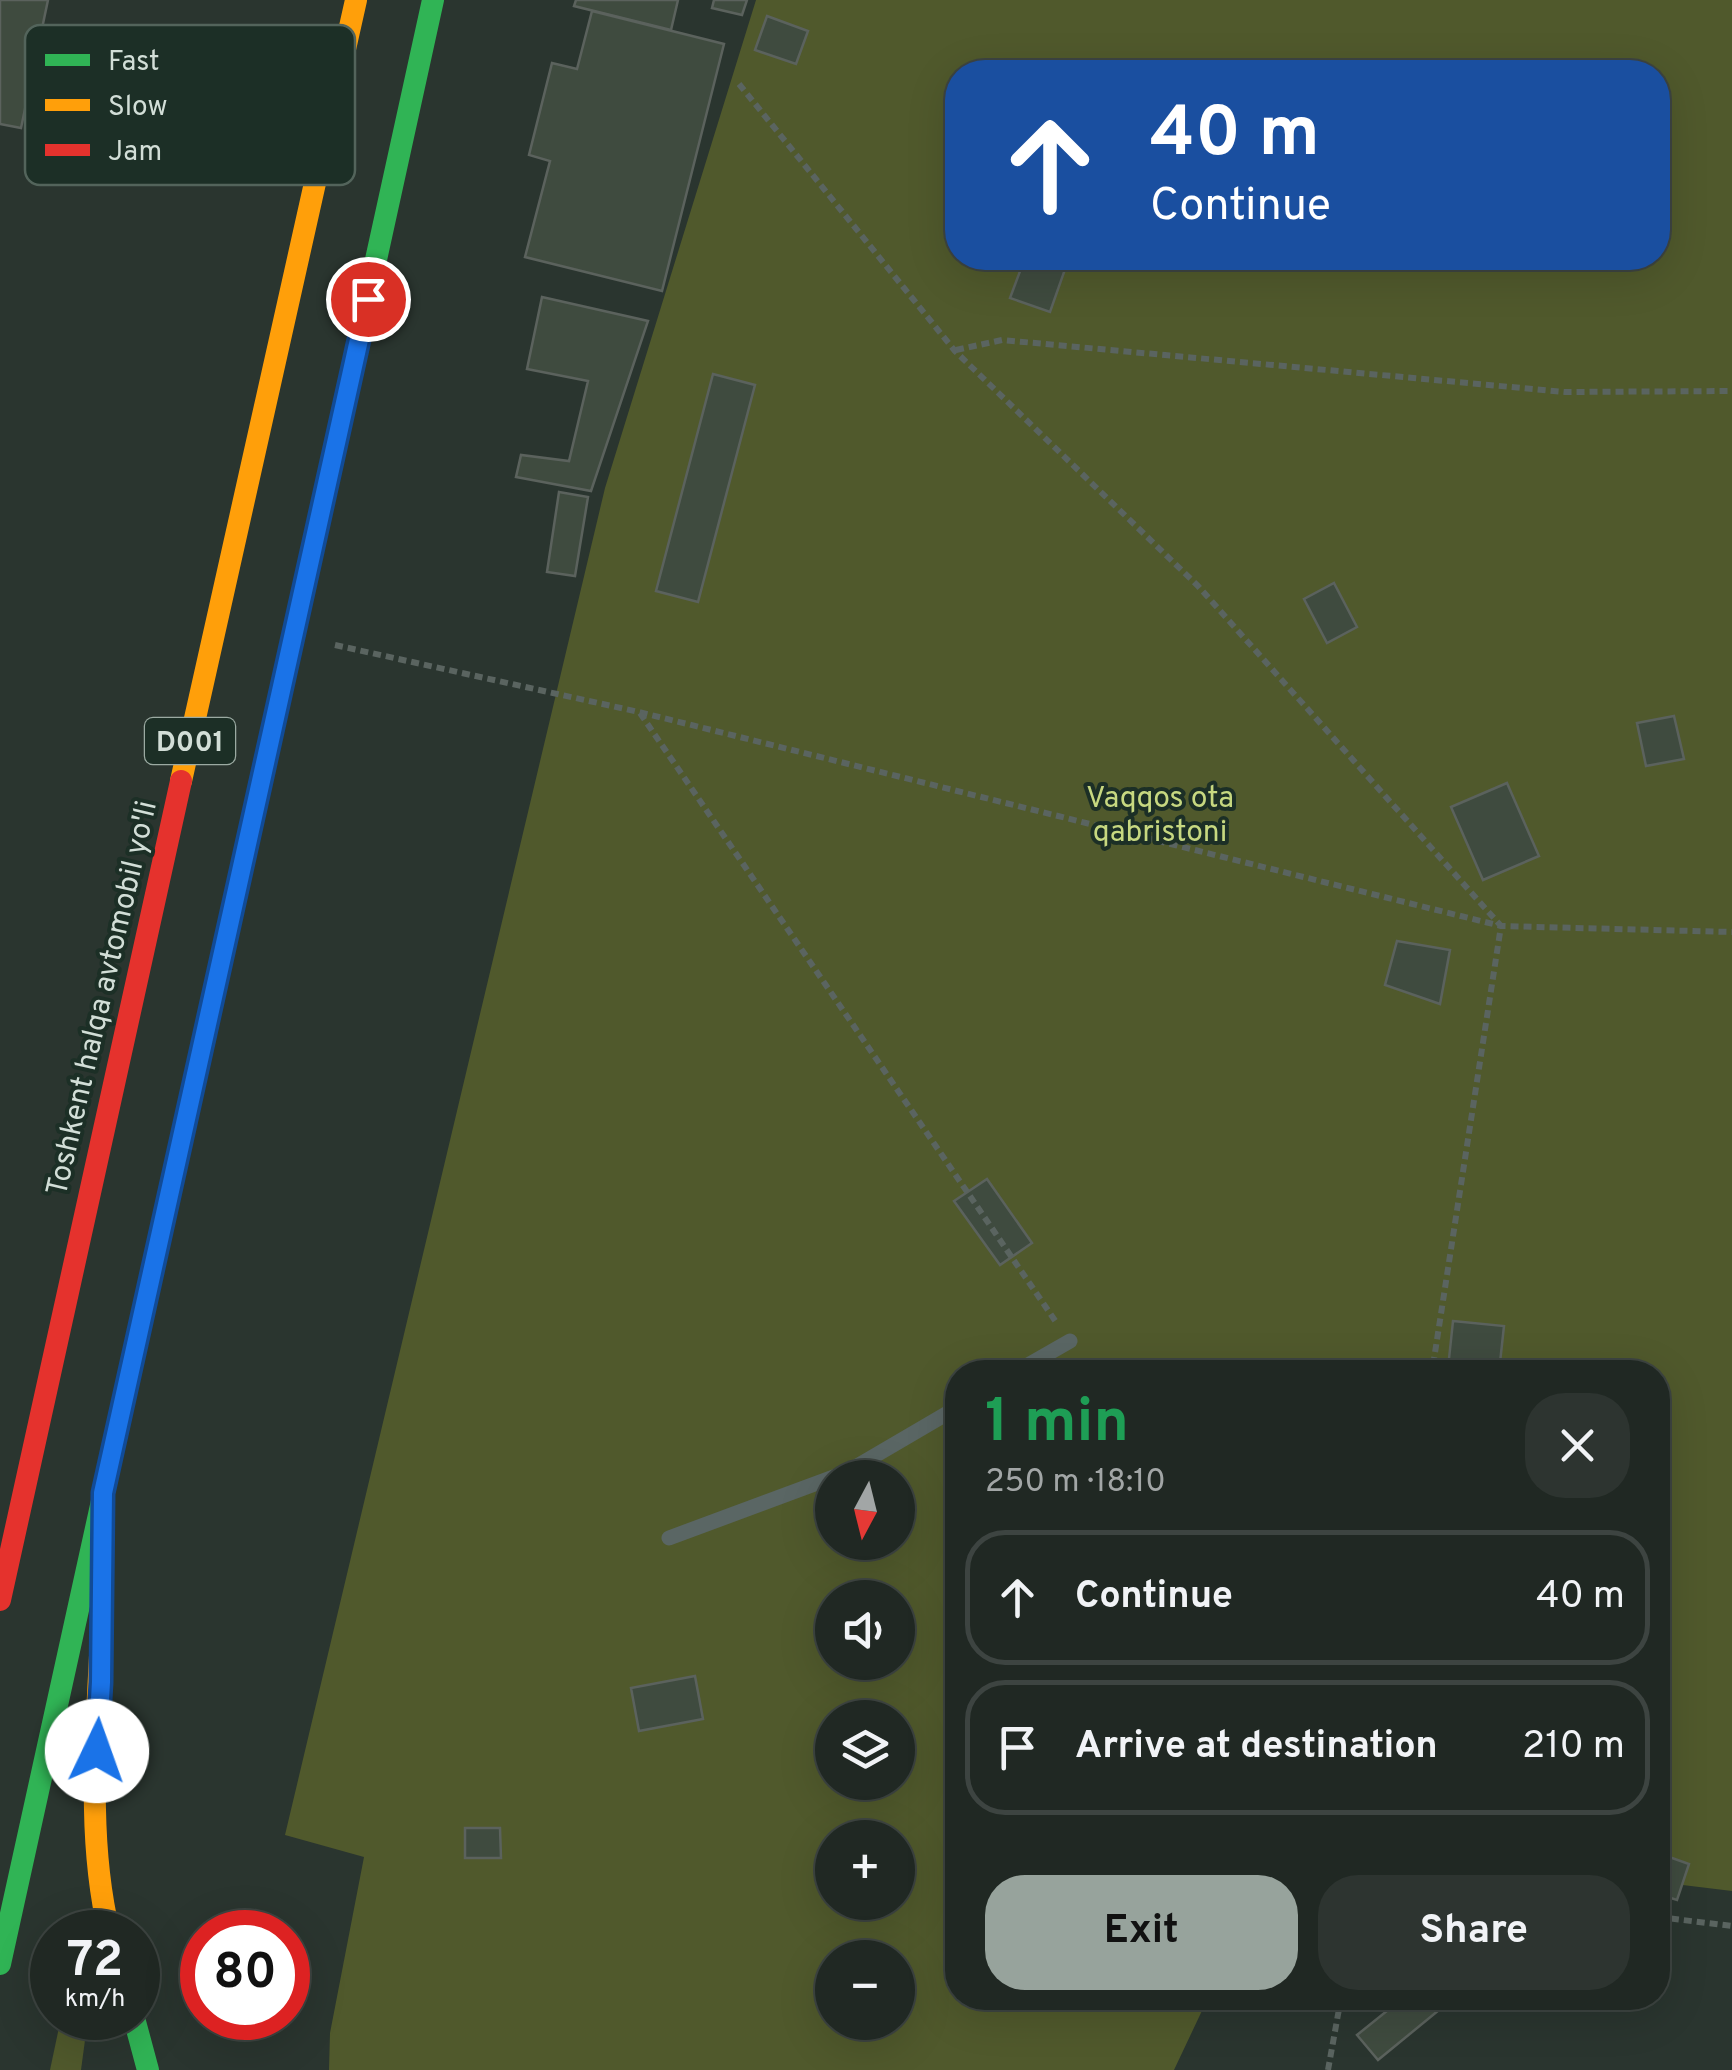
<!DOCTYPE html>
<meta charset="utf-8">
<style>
:root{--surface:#202823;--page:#2d3430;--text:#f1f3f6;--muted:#a2a6a6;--line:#3d4441;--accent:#97a39c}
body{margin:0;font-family:Overpass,sans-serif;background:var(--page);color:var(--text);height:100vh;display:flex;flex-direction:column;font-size:38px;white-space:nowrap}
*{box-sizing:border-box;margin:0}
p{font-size:32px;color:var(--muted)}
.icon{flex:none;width:55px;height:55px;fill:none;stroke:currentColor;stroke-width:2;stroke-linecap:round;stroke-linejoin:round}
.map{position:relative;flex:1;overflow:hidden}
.panel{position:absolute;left:945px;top:1360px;width:725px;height:650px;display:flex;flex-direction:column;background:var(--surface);border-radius:40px;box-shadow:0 10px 40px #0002,0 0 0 2px var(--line)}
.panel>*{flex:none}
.guide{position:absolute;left:945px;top:60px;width:725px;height:210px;border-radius:40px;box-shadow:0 10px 40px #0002,0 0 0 2px var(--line);background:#1a4fa0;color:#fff;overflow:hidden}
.needle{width:65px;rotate:187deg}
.controls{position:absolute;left:815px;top:1460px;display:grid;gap:20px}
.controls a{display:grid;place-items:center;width:100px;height:100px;border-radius:50%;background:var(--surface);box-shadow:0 10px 40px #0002,0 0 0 2px var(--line);font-size:50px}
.speed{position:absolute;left:30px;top:1910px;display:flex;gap:20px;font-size:50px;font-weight:700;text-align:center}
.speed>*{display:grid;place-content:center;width:130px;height:130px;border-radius:50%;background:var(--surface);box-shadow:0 10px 40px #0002,0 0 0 2px var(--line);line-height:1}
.speed small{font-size:25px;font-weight:400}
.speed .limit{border:15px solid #d22;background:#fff;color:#111}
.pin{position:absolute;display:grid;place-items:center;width:85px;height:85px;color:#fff;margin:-42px;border:5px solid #fff;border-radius:50%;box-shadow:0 2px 10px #0007}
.me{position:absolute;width:110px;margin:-55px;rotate:3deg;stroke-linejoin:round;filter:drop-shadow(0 0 8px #0008)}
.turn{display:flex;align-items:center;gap:35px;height:210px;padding:0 40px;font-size:45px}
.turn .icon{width:130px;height:130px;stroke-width:2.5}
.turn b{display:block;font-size:70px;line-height:85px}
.round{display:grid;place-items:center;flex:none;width:105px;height:105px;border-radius:40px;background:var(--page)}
.headline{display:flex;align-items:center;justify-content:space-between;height:170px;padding:0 40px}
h1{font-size:60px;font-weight:700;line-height:75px;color:#1e9e55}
.button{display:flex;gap:20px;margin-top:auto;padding:20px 40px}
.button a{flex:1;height:115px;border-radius:40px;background:var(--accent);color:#111;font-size:40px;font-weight:700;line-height:115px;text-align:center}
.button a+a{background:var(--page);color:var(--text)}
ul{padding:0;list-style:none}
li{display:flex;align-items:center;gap:30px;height:135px;margin:0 20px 15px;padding:0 20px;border:5px solid var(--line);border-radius:40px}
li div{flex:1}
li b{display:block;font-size:38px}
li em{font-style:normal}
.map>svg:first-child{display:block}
</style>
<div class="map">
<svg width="1732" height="2070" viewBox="0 0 1732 2070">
<rect width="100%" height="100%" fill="#2a352f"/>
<g fill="#50592c" fill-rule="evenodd">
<path d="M756,0H1732V1891L1658,1882V1372H958V1998H1208L1174,2070H329L330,2033L364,1857L285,1835L605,488ZM958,72H1658V258H958ZM832,1478H898V1542H832ZM832,1598H898V1662H832ZM832,1718H898V1782H832ZM832,1838H898V1902H832ZM832,1958H898V2022H832Z"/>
<polygon points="61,2018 88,2018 81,2070 50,2070"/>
</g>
<g fill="#3f4b3f" stroke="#5b625d" stroke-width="2.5">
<polygon points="0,0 48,0 21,128 0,124"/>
<polygon points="576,0 678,0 671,30 574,6"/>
<polygon points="714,0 747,0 742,15 712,8"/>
<polygon points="592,11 724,44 662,291 525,257 550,161 529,155 552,63 577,69"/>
<polygon points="767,16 808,31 796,64 755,50"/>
<polygon points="1025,258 1069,258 1050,312 1010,298"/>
<polygon points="542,297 648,321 591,491 516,477 521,455 569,461 588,381 527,369"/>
<polygon points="713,374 755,385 698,602 656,591"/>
<polygon points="559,492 588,497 575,576 547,572"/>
<polygon points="1334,583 1357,627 1327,643 1304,599"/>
<polygon points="1674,716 1684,759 1646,766 1637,723"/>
<polygon points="1507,783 1539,856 1483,880 1451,807"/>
<polygon points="1397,941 1450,950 1440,1004 1385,985"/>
<polygon points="987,1179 1032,1243 1000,1265 954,1201"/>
<polygon points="1453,1321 1504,1326 1499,1372 1448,1368"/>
<polygon points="695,1676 703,1719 639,1731 631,1688"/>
<polygon points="465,1828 500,1828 501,1858 465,1858"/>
<polygon points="1658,1853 1689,1864 1677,1900 1658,1894"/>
<polygon points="1403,1998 1451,1998 1450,2001 1378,2060 1357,2035"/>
</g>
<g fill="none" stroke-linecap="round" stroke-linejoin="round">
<g stroke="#5a6460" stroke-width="6" stroke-dasharray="8 5" stroke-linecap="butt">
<polyline points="739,84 955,351 1198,586 1501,926 1432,1372"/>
<polyline points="956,350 1002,340 1565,392 1732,391"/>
<polyline points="335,645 639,712 1501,926 1732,932"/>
<polyline points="640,713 1056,1322"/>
<polyline points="1658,1917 1732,1926"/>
<polyline points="1328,2070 1341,1998"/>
</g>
<g stroke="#5a6664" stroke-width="15">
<polyline points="1016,1372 1070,1341"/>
<polyline points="669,1538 847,1472 958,1407"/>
</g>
<g stroke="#30b455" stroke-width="22">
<polyline points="307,574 433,0"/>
<polyline points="0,1964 139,1333"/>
<polyline points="134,2018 148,2070"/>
</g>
<g stroke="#ff9f0a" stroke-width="22">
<polyline points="181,781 356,0"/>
<path d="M102,1607C99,1715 84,1826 109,1932"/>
</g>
<g stroke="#e5322d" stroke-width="22">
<polyline points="139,1333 307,574"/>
<polyline points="0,1600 181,781"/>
</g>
</g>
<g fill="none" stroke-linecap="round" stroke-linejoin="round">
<g stroke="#114b97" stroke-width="25">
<polyline id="route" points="97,1751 101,1682 103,1493 368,299"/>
</g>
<use href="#route" stroke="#1a73e8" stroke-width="18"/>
</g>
<g text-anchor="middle" stroke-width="8" stroke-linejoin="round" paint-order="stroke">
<rect fill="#1c2f26" stroke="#9baaa2" stroke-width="2.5" x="145" y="718" width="90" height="46" rx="8"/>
<g font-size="28" font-weight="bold" fill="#d2ded7">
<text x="190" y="751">D001</text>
</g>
<g font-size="30" fill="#c7d880" stroke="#1c2f26">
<text x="1160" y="807">Vaqqos ota<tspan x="1160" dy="34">qabristoni</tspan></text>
</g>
<g font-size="30" fill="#d2ded7" stroke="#1c2f26">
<text transform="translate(101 998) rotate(-77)" y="10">Toshkent halqa avtomobil yo'li</text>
</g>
</g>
<rect x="25" y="25" width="330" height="160" rx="15" fill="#1c2f26" stroke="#53645b" stroke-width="2.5"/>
<rect x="45" y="54" width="45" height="12" fill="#30b455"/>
<rect x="45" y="99" width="45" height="12" fill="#ff9f0a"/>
<rect x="45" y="144" width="45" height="12" fill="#e5322d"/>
<g font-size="28" fill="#d2ded7">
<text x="108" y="70">Fast</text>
<text x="108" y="115">Slow</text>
<text x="108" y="160">Jam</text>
</g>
</svg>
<div class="controls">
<a><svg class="needle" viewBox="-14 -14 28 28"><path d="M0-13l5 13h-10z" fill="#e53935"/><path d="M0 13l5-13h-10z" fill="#a2a6a6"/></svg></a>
<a><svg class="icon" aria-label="sound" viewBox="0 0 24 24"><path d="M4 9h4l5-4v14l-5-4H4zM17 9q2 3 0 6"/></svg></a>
<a><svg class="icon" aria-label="layers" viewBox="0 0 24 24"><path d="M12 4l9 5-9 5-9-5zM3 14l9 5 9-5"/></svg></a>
<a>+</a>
<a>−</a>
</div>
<div class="speed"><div>72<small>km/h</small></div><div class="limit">80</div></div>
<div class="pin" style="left:368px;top:299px;background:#d93025"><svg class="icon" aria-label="arrive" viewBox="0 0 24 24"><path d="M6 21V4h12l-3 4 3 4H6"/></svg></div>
<svg class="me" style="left:97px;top:1751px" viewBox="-20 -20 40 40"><circle r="19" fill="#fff"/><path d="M0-13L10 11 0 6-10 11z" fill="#1a73e8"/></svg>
<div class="guide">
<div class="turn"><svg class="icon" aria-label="ahead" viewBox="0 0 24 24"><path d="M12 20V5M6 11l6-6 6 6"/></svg><div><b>40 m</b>Continue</div></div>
</div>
<section class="panel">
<div class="headline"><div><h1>1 min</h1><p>250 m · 18:10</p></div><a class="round"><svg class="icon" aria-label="close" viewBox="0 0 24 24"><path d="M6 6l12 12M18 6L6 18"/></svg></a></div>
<ul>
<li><svg class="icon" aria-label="ahead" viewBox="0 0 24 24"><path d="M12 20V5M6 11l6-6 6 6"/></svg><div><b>Continue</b></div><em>40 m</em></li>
<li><svg class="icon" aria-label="arrive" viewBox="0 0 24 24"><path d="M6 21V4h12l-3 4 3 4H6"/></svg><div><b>Arrive at destination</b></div><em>210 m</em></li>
</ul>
<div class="button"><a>Exit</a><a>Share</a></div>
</section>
</div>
